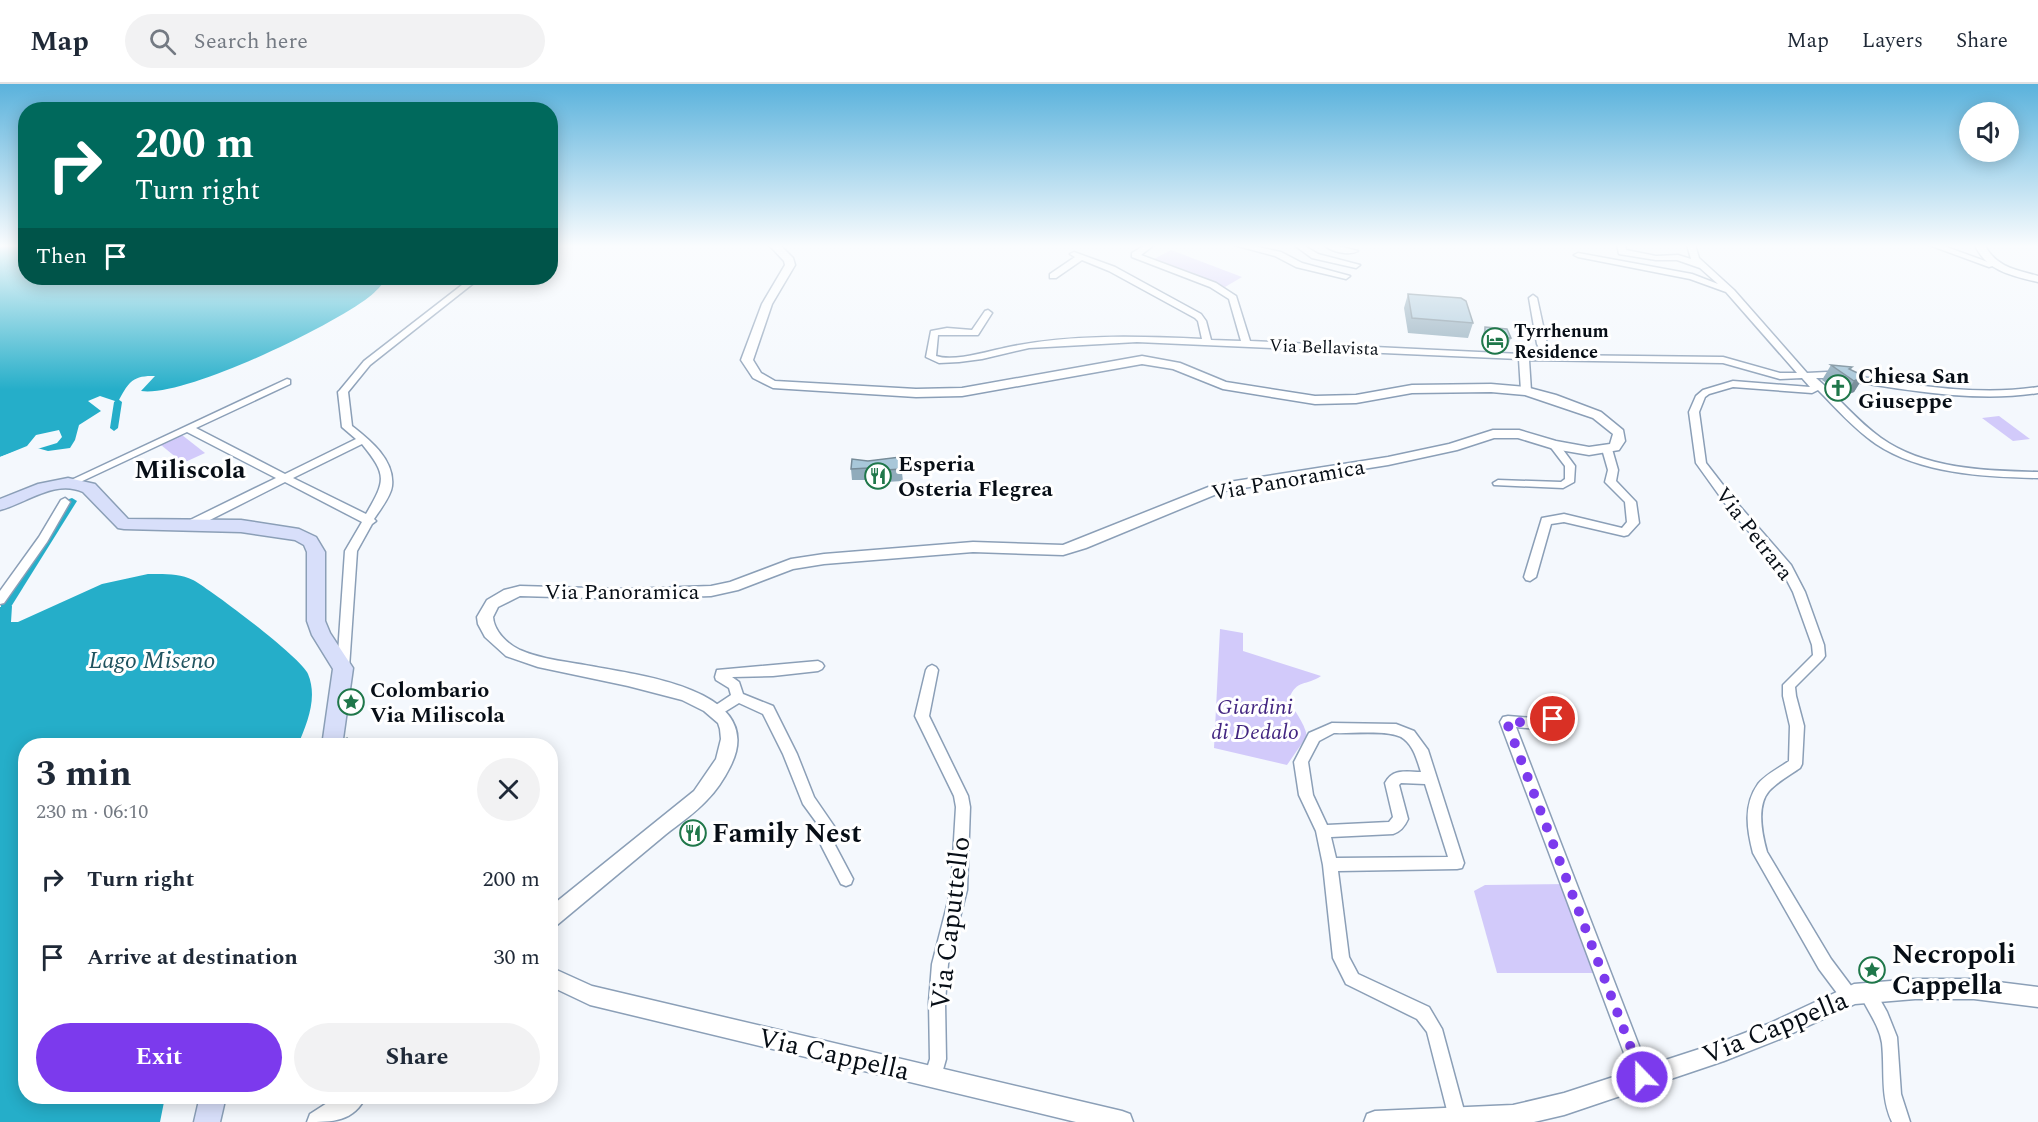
<!DOCTYPE html>
<meta charset="utf-8">
<style>
:root{--surface:#fff;--page:#f2f2f3;--text:#1f2937;--muted:#747a83;--line:#e0e1e3;--accent:#7c3aed}
body{margin:0;font-family:Spectral,serif;background:var(--page);color:var(--text);height:100vh;display:flex;flex-direction:column;font-size:22px;white-space:nowrap}
*{box-sizing:border-box;margin:0}
p{font-size:20px;color:var(--muted)}
.icon{flex:none;width:33px;height:33px;fill:none;stroke:currentColor;stroke-width:2;stroke-linecap:round;stroke-linejoin:round}
.map{position:relative;flex:1;overflow:hidden}
.drawer{position:absolute;left:18px;top:654px;width:540px;height:366px;display:flex;flex-direction:column;background:var(--surface);border-radius:24px;box-shadow:0 3px 15px #0003}
.drawer>*{flex:none}
.guide{position:absolute;left:18px;top:18px;width:540px;height:183px;border-radius:24px;box-shadow:0 3px 15px #0003;background:#00695c;color:#fff;overflow:hidden}
.controls{position:absolute;left:1959px;top:18px;display:grid;gap:12px}
.controls a{display:grid;place-items:center;width:60px;height:60px;border-radius:50%;background:var(--surface);box-shadow:0 3px 15px #0003;font-size:30px}
.pin{position:absolute;display:grid;place-items:center;width:51px;height:51px;color:#fff;margin:-26px;border:3px solid #fff;border-radius:50%;box-shadow:0 2px 6px #0007}
.me{position:absolute;width:66px;margin:-33px;rotate:338deg;stroke-linejoin:round;filter:drop-shadow(0 0 4px #0008)}
.turn{display:flex;align-items:center;gap:21px;height:126px;padding:0 18px;font-size:27px}
.turn .icon{width:78px;height:78px;stroke-width:2.5}
.turn b{display:block;font-size:42px;line-height:51px}
.then{display:flex;align-items:center;height:57px;padding:0 18px;background:#0003;gap:12px;font-size:22px}
.round{display:grid;place-items:center;flex:none;width:63px;height:63px;border-radius:32px;background:var(--page)}
.headline{display:flex;align-items:center;justify-content:space-between;height:102px;padding:0 18px}
h1{font-size:36px;font-weight:700;line-height:45px}
.button{display:flex;gap:12px;margin-top:auto;padding:12px 18px}
.button a{flex:1;height:69px;border-radius:36px;background:var(--accent);color:#fff;font-size:24px;font-weight:700;line-height:69px;text-align:center}
.button a+a{background:var(--page);color:var(--text)}
ul{padding:0;list-style:none}
li{display:flex;align-items:center;gap:18px;height:78px;padding:0 18px}
li div{flex:1}
li b{display:block;font-size:22px}
li em{font-style:normal}
header{display:flex;align-items:center;gap:36px;box-sizing:border-box;height:84px;padding:0 30px;background:var(--surface);border-bottom:2px solid var(--line)}
header strong{font-size:28px}
nav{display:flex;gap:33px;margin-inline-start:auto;font-size:21px}
.search{width:420px;height:54px;background:var(--page);display:flex;align-items:center;gap:15px;box-sizing:border-box;padding:0 21px;border-radius:33px;color:var(--muted);font-size:22px}
.map>svg:first-child{display:block}
</style>
<header>
<strong>Map</strong>
<div class="search"><svg class="icon" aria-label="search" viewBox="0 0 24 24"><circle cx="10" cy="10" r="6"/><path d="M15 15l6 6"/></svg>Search here</div>
<nav><a>Map</a><a>Layers</a><a>Share</a></nav>
</header>
<div class="map">
<svg width="2038" height="1038" viewBox="0 0 2038 1038">
<rect width="100%" height="100%" fill="#f4f8fd"/>
<g fill="#d2cafa">
<polygon points="1171,166 1242,193 1225,203 1154,175"/>
<polygon points="1999,332 2030,355 2013,357 1982,334"/>
<polygon points="182,351 205,369 183,379 161,361"/>
<path d="M1220,545L1243,549V567L1321,592C1307,602 1296,595 1289,615C1294,628 1304,637 1307,652L1287,681L1214,664Z"/>
<polygon points="1569,800 1599,889 1497,889 1474,807 1485,801"/>
</g>
<g fill="#25aec9">
<path d="M0,161H25L26,194H388C382,200 376,208 369,213C332,242 184,314 141,307L155,292C132,291 128,299 118,318L100,312L88,317L101,327L79,341L75,356L70,364L48,367L30,362L0,373Z"/>
<path d="M148,490C163,490 179,489 193,496C211,506 302,574 308,590C318,614 307,639 298,661L26,662V1012L165,1013L160,1038H0V523L12,522L11,538H18L102,500Z"/>
</g>
<polygon fill="#f4f8fd" points="59,346 62,353 57,359 34,366 30,365 0,376 0,373 27,362 36,351"/>
<g fill="none" stroke-linecap="round" stroke-linejoin="round">
<g fill="#25aec9" fill-rule="evenodd">
<polygon points="118,315 122,318 118,344 114,347 110,344 114,318"/>
<polygon points="72,414 77,417 9,526 1,526 1,520 69,415"/>
</g>
<g stroke="#8b9fb7" stroke-width="3">
<g id="minor">
<path d="M1145,161H1154L1141,171L1216,199L1236,212L1250,257L1543,271L1537,260L1529,214L1533,211L1537,214L1547,260L1552,271L1723,273L1780,289H1797L1726,208L1690,195L1578,173L1574,171L1578,169L1692,190L1718,200L1700,184L1677,176H1656L1619,170L1617,161H1625L1626,166L1656,172L1678,171L1691,175L1687,161H1695L1699,174L1734,206L1807,289L1827,288C1896,297 1969,314 2038,303V309C1969,320 1896,303 1827,294H1816C1838,313 1857,337 1881,354C1924,385 1987,387 2038,388V394C1985,393 1921,390 1876,360C1854,345 1836,324 1818,306L1812,309L1733,303L1709,310L1705,313L1699,328L1706,379L1737,419L1791,481L1805,508L1824,561L1825,572L1823,575L1795,603L1796,612L1804,642L1802,680L1800,684C1790,691 1777,698 1769,707C1756,722 1762,750 1767,768L1831,875L1855,907L1857,912L1855,917L1849,920L1843,917L1819,885L1753,769C1747,746 1743,721 1758,700C1765,691 1779,684 1789,677L1790,642L1783,612V601L1813,571L1812,561L1793,508L1780,483L1729,425L1696,379L1689,328L1696,312L1703,306L1733,297L1810,303L1802,294L1780,295L1723,279L1529,276L1531,307L1526,310L1521,307L1519,275L1137,258L1029,264L982,275L959,278L939,279L926,273L931,247L947,244L972,246L985,227L988,226L992,229L978,251H938L936,272C953,278 986,268 1004,264C1066,250 1138,252 1202,255L1198,237L1195,234L1109,187L1082,176L1056,194H1050V190L1075,173L1070,170L1074,168L1115,183L1201,230L1206,237L1211,256L1241,257L1229,215L1210,203L1132,173V169Z"/>
<polygon points="1234,161 1248,161 1281,168 1302,179 1350,192 1346,195 1296,183 1275,172"/>
<polygon points="1294,161 1303,161 1318,170 1360,181 1356,184 1312,174"/>
<path d="M1324,161H1334L1358,167C1349,172 1332,168 1324,161Z"/>
<polygon points="1929,161 1941,161 1996,181 1989,183"/>
<path d="M471,194H480L370,281L348,308L352,342C370,356 395,376 392,402C391,412 380,426 374,435L376,437L372,440L357,467L349,584L347,587H339L337,584L345,467L362,438L285,398L194,444H186L184,441L186,438L276,394L187,348L76,400L72,401L67,398L287,295L290,296V300L196,344L285,390L356,355L342,343L338,308L340,306L364,277ZM362,360C387,391 386,396 366,430L293,394Z"/>
<polygon points="1554,358 1558,359 1575,382 1574,398 1563,404 1494,401 1493,399 1498,396 1561,398 1565,395 1565,382 1549,361"/>
<polygon points="1607,362 1612,365 1618,386 1616,397 1636,418 1639,439 1628,451 1624,452 1564,438 1551,440 1536,493 1530,497 1526,496 1524,493 1542,434 1564,430 1622,444 1627,438 1625,418 1605,398 1608,386 1602,365"/>
<polygon points="65,414 70,418 47,458 4,519 0,520 0,507 39,453 61,416"/>
<polygon points="818,577 822,579 824,582 822,585 818,587 773,592 732,593 739,598 743,610 773,622 797,670 814,713 836,745 835,761 853,795 851,800 846,802 841,800 823,765 821,761 822,746 803,720 783,670 763,630 739,619 718,632 713,631 711,627 713,623 731,611 729,604 716,596 715,593 717,586"/>
<polygon points="932,581 936,583 938,586 929,632 968,712 970,723 967,806 948,880 945,918 946,975 939,1000 933,1003 927,1000 924,994 930,975 929,918 932,880 951,806 956,723 954,712 915,632 926,586 928,583"/>
<polygon points="1549,616 1554,617 1560,635 1553,645 1548,646 1516,643 1651,993 1648,999 1642,1002 1636,999 1633,993 1500,638 1503,633 1508,632 1545,635 1542,621 1544,617"/>
<path d="M1332,639L1396,640L1414,647L1428,666L1464,779L1462,784L1457,785L1338,787L1349,873L1358,890L1429,923L1442,945L1466,1034L1464,1038H1450L1427,948L1417,935L1346,900L1333,874L1323,781L1316,747L1299,711L1294,678L1309,649ZM1334,649C1350,650 1392,645 1404,655C1414,663 1417,676 1421,688C1406,688 1393,684 1385,699L1393,733L1389,738L1327,741L1313,711L1308,678L1319,657ZM1401,699L1425,700L1448,773L1336,774L1331,753L1393,750C1400,748 1405,742 1408,735L1399,701Z"/>
<path d="M1867,900L1873,903L1887,928L1897,953L1901,1010L1910,1038H1892C1880,1012 1885,987 1882,959C1879,940 1866,925 1859,908L1861,903Z"/>
</g>
</g>
<g stroke="#8b9fb7" stroke-width="3">
<g id="tertiary">
<path d="M769,161H780L793,174L795,181L772,220L753,276L761,289L775,297L916,305L962,304L1142,272L1180,279L1226,298L1315,312L1356,311L1412,301L1491,300L1526,303L1556,311L1601,328L1623,346L1625,357L1619,366L1589,371L1554,365L1518,354H1494L1457,366L1388,381L1224,407L1086,464L1063,471L973,468L824,480L793,485L738,506L711,512L626,515L520,512L498,523L493,533C494,547 507,560 520,566C543,576 571,578 596,583C644,592 769,607 730,683C724,695 716,707 707,716C695,729 679,740 665,751C629,781 593,811 557,841L550,844V823L694,707L716,675L721,655L720,645L718,639L704,627L682,616L628,602L538,583L506,572L485,553L478,540L477,533L487,516L504,506L520,502L626,505L711,502L730,498L791,475L824,470L973,458L1063,461L1216,400L1388,373L1449,360L1493,346H1519L1556,357L1589,363L1610,360L1613,350L1593,334L1525,311L1491,308L1412,309L1356,319L1315,320L1223,305L1173,285L1142,280L962,312L916,313L773,304L753,294L741,276L762,220L785,181L784,177Z"/>
<path d="M1975,161H1985C1995,183 2017,186 2038,192V198C2013,192 1986,187 1975,161Z"/>
<polygon points="550,883 592,902 1122,1027 1130,1030 1133,1038 1076,1038 590,921 550,902"/>
<polygon points="1915,895 1974,895 2038,903 2038,923 1974,915 1915,915 1855,920 1780,955 1724,977 1564,1031 1534,1038 1364,1038 1367,1030 1375,1027 1513,1021 1564,1009 1724,957 1768,940 1854,900"/>
<path d="M338,1012H366C354,1038 332,1038 307,1038L310,1030Z"/>
</g>
</g>
<g stroke="#8b9fb7" stroke-width="3">
<g id="secondary">
<path d="M68,394L95,400L128,435L241,436L299,445L316,453L325,468V537L330,549L353,584L342,662H322L333,585L312,551L307,537V468L304,461L295,456L241,448L124,445L118,444L83,408C55,395 27,419 0,426V415L38,400Z"/>
<polygon points="200,1012 226,1012 220,1038 194,1038"/>
</g>
</g>
<use href="#minor" fill="#fff" fill-rule="evenodd"/>
<use href="#tertiary" fill="#fff" fill-rule="evenodd"/>
<use href="#secondary" fill="#d8dffa" fill-rule="evenodd"/>
</g>
<g fill="#90abbb">
<polygon points="1408,210 1473,239 1468,254 1408,249 1404,224"/>
<polygon points="1485,243 1511,254 1508,262 1483,261 1483,250"/>
<polygon points="1831,281 1852,283 1851,286 1864,292 1854,308 1844,312 1822,296"/>
<polygon points="900,373 903,397 869,399 869,396 852,396 851,385 868,377"/>
</g>
<g fill="#768b98">
<polygon points="1864,292 1854,308 1844,312 1854,297"/>
<polygon points="347,654 352,662 348,662"/>
</g>
<g fill="#a8c7d9" stroke="#768b98" stroke-width="1.5">
<polygon points="1408,210 1461,214 1466,217 1473,239 1412,234"/>
<polygon points="1485,243 1507,245 1511,254 1485,253"/>
<polygon points="1831,281 1852,283 1849,285 1864,292 1854,297"/>
<polygon points="900,373 902,385 868,387 868,384 851,385 852,375 868,377"/>
<polygon points="347,654 348,662 340,662 340,657"/>
</g>
<linearGradient id="sky" x2="0" y2="1"><stop stop-color="#5ab2dc"/><stop offset="0.53" stop-color="#fafcfe"/><stop offset="1" stop-color="#fafcfe" stop-opacity="0"/></linearGradient>
<rect width="2038" height="306" fill="url(#sky)"/>
<g fill="none" stroke-linecap="round" stroke-linejoin="round">
<polyline stroke="#7c3aed" stroke-width="10" stroke-dasharray="0 18" points="1553,635 1548,641 1508,637 1507,639 1642,993"/>
</g>
<defs>
<g id="hotel-ring" transform="scale(1.35)"><circle r="9.5" fill="#fff" stroke="#1f774a" stroke-width="1.5"/><path d="M-6-4.5h1.5V1H6V5H4.5V3h-9V5H-6ZM-4 0a1.8 1.8 0 1 1 3.6 0ZM.5 0V-2.5h3Q6-2.5 6 0Z" fill="#1f774a"/></g>
<g id="church-ring" transform="scale(1.35)"><circle r="9.5" fill="#fff" stroke="#1f774a" stroke-width="1.5"/><path d="M-1.2-6h2.4v3.5h3.3v2.4h-3.3V6h-2.4V-.1h-3.3v-2.4h3.3Z" fill="#1f774a"/></g>
<g id="restaurant-ring" transform="scale(1.35)"><circle r="9.5" fill="#fff" stroke="#1f774a" stroke-width="1.5"/><path d="M-5-6h1v4h1v-4h1v4h1v-4h1v5L-1.5 .5V6h-2V.5L-5-1ZM5-6V6H3V1.5H1.5Q1.5-4 5-6Z" fill="#1f774a"/></g>
<g id="sight-ring" transform="scale(1.35)"><circle r="9.5" fill="#fff" stroke="#1f774a" stroke-width="1.5"/><path d="M0-6L1.8-2.2L6-1.7L2.9 1.2L3.7 5.4L0 3.3L-3.7 5.4L-2.9 1.2L-6-1.7L-1.8-2.2Z" fill="#1f774a"/></g>
</defs>
<g fill-rule="evenodd">
<use href="#hotel-ring" x="1495" y="257"/>
<use href="#church-ring" x="1838" y="304"/>
<use href="#restaurant-ring" x="878" y="392"/>
<use href="#sight-ring" x="351" y="618"/>
<use href="#restaurant-ring" x="693" y="749"/>
<use href="#sight-ring" x="1872" y="886"/>
</g>
<g text-anchor="middle" stroke-width="6" stroke-linejoin="round" paint-order="stroke">
<g font-size="18" font-weight="bold" fill="#070e16" stroke="#fff" text-anchor="start">
<text x="1514" y="253">Tyrrhenum<tspan x="1514" dy="21">Residence</tspan></text>
</g>
<g font-size="18" fill="#070e16" stroke="#fff">
<text transform="translate(1324 263) rotate(2)" y="6">Via Bellavista</text>
</g>
<g font-size="22" font-weight="bold" fill="#070e16" stroke="#fff" text-anchor="start">
<text x="1858" y="299">Chiesa San<tspan x="1858" dy="25">Giuseppe</tspan></text>
<text x="898" y="387">Esperia<tspan x="898" dy="25">Osteria Flegrea</tspan></text>
<text x="370" y="613">Colombario<tspan x="370" dy="25">Via Miliscola</tspan></text>
</g>
<g font-size="22" fill="#070e16" stroke="#fff">
<text transform="translate(1288 395) rotate(-10)" y="8">Via Panoramica</text>
<text transform="translate(1755 449) rotate(52)" y="8">Via Petrara</text>
<text x="622" y="515">Via Panoramica</text>
</g>
<g font-size="22" font-style="italic" fill="#432681" stroke="#fff">
<text x="1255" y="630">Giardini<tspan x="1255" dy="25">di Dedalo</tspan></text>
</g>
<g font-size="24" font-style="italic" fill="#1f535f" stroke="#fff">
<text x="152" y="584">Lago Miseno</text>
</g>
<g font-size="26" font-weight="bold" fill="#070e16" stroke="#fff">
<text x="190" y="394">Miliscola</text>
</g>
<g font-size="27" font-weight="bold" fill="#070e16" stroke="#fff" text-anchor="start">
<text x="712" y="758">Family Nest</text>
<text x="1892" y="879">Necropoli<tspan x="1892" dy="31">Cappella</tspan></text>
</g>
<g font-size="27" fill="#070e16" stroke="#fff">
<text transform="translate(950 839) rotate(-83)" y="9">Via Caputtello</text>
<text transform="translate(1775 943) rotate(-22)" y="9">Via Cappella</text>
<text transform="translate(834 970) rotate(13)" y="9">Via Cappella</text>
</g>
</g>
</svg>
<div class="controls">
<a><svg class="icon" aria-label="sound" viewBox="0 0 24 24"><path d="M4 9h4l5-4v14l-5-4H4zM17 9q2 3 0 6"/></svg></a>
</div>
<div class="pin" style="left:1553px;top:635px;background:#d93025"><svg class="icon" aria-label="arrive" viewBox="0 0 24 24"><path d="M6 21V4h12l-3 4 3 4H6"/></svg></div>
<svg class="me" style="left:1642px;top:993px" viewBox="-20 -20 40 40"><circle r="17" fill="#7c3aed" stroke="#fff" stroke-width="3"/><path d="M0-11L8 9 0 5-8 9z" fill="#fff"/></svg>
<div class="guide">
<div class="turn"><svg class="icon" aria-label="right" viewBox="0 0 24 24"><path d="M7 20v-9h11M14 6l5 5-5 5"/></svg><div><b>200 m</b>Turn right</div></div>
<div class="then">Then<svg class="icon" aria-label="arrive" viewBox="0 0 24 24"><path d="M6 21V4h12l-3 4 3 4H6"/></svg></div>
</div>
<section class="drawer">
<div class="headline"><div><h1>3 min</h1><p>230 m · 06:10</p></div><a class="round"><svg class="icon" aria-label="close" viewBox="0 0 24 24"><path d="M6 6l12 12M18 6L6 18"/></svg></a></div>
<ul>
<li><svg class="icon" aria-label="right" viewBox="0 0 24 24"><path d="M7 20v-9h11M14 6l5 5-5 5"/></svg><div><b>Turn right</b></div><em>200 m</em></li>
<li><svg class="icon" aria-label="arrive" viewBox="0 0 24 24"><path d="M6 21V4h12l-3 4 3 4H6"/></svg><div><b>Arrive at destination</b></div><em>30 m</em></li>
</ul>
<div class="button"><a>Exit</a><a>Share</a></div>
</section>
</div>
